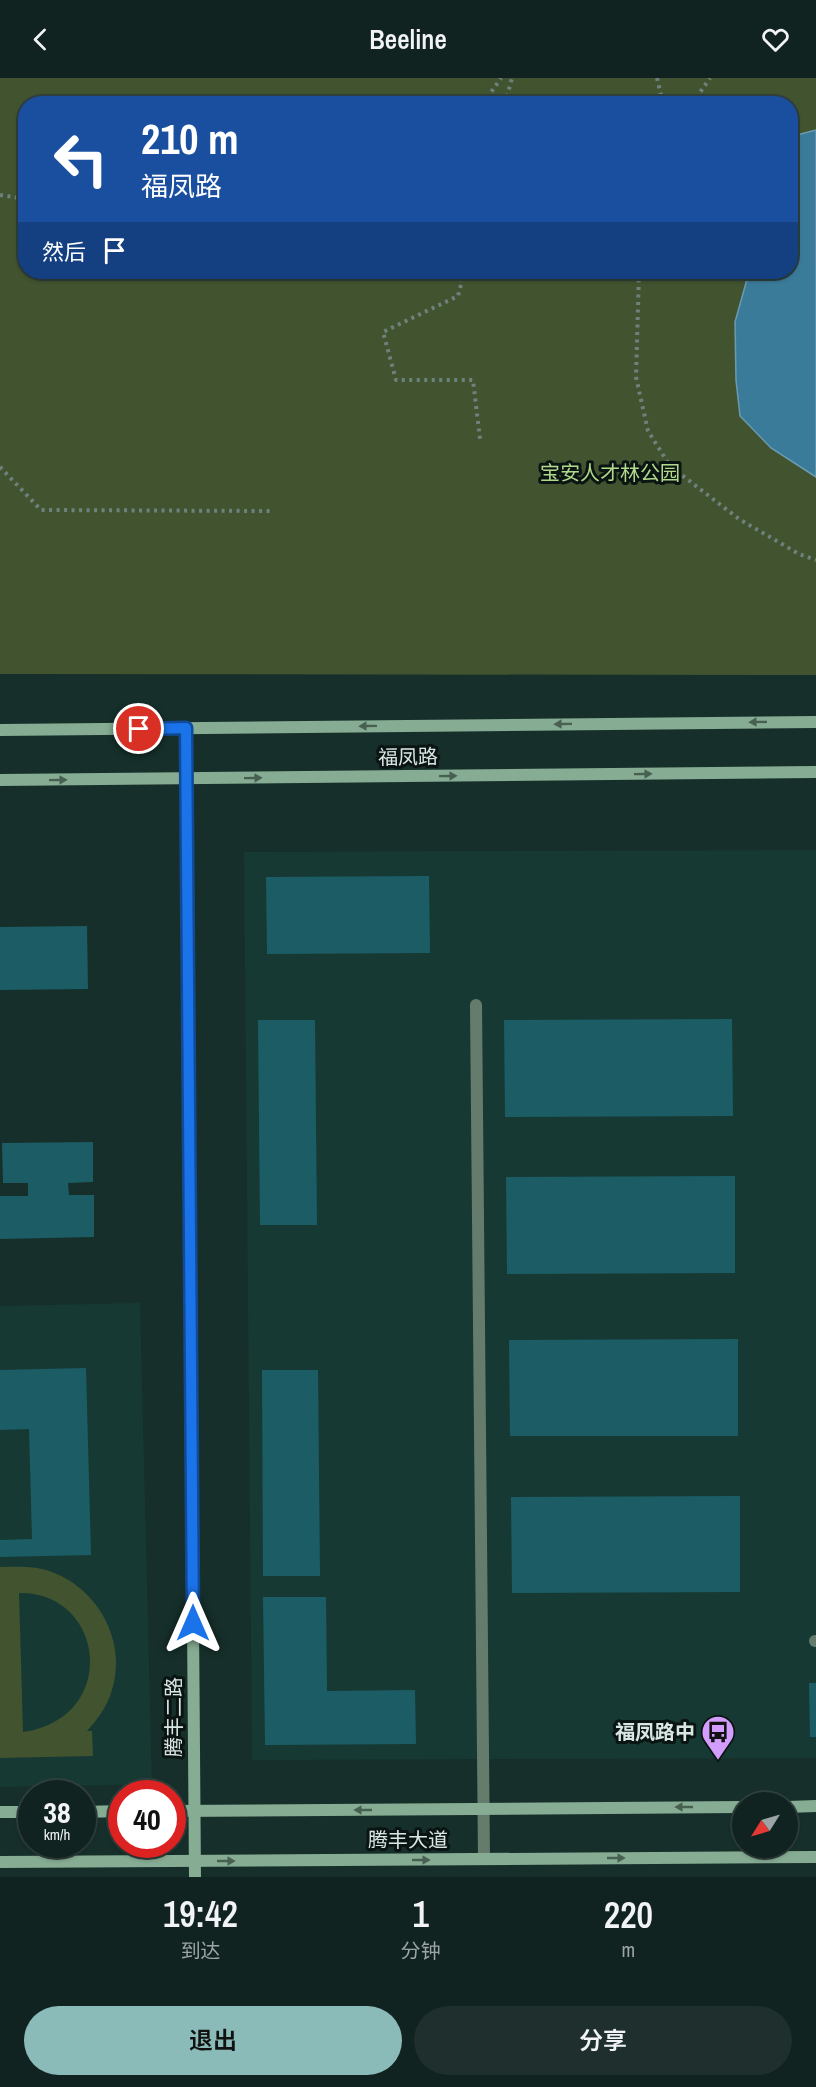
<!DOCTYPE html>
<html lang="zh">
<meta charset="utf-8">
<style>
:root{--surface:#102320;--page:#1e2f2d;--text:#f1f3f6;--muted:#9ca4a5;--line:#30403e;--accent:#8bbbb9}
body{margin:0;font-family:"Archivo Narrow","Noto Sans SC",sans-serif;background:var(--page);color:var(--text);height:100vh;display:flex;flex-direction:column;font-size:22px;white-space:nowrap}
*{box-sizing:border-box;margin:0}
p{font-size:20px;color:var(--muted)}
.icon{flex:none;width:33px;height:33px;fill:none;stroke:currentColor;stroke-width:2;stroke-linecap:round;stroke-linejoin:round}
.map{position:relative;height:1799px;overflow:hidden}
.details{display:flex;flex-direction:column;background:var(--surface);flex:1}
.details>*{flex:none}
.hud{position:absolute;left:18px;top:18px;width:780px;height:183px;border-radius:24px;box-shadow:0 2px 4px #0004,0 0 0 2px var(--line);background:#1a4fa0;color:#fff;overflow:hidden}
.needle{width:39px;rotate:233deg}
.tools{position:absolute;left:732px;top:1714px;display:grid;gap:12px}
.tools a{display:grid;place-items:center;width:66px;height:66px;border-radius:50%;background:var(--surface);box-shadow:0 2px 4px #0004,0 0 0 2px var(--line);font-size:30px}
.speed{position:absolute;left:18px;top:1702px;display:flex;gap:12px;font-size:30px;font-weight:700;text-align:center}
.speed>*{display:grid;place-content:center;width:78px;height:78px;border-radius:50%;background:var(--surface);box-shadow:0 2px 4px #0004,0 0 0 2px var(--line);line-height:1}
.speed small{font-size:15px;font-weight:400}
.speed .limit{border:9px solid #d22;background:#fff;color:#111}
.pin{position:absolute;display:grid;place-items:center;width:51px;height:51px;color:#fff;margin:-26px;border:3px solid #fff;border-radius:50%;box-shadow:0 2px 6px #0007}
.me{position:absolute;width:66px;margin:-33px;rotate:0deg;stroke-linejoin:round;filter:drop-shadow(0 0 4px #0008)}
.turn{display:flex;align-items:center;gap:21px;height:126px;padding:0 24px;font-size:27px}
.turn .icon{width:78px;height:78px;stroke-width:2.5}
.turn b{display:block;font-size:42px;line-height:51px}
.then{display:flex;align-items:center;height:57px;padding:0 24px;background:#0003;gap:12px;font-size:22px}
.eta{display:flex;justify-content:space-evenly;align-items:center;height:102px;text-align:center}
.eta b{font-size:36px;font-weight:600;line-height:42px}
.action{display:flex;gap:12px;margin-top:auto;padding:12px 24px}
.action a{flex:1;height:69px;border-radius:36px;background:var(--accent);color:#111;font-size:24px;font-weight:600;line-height:69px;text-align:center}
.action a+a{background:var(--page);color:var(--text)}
header{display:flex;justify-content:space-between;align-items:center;height:78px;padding:0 24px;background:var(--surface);font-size:27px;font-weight:600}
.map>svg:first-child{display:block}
</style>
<header><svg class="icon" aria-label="back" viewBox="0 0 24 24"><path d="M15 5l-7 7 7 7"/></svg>Beeline<svg class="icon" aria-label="heart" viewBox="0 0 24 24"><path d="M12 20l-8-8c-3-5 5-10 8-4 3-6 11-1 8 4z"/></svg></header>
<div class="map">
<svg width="816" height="1799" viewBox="0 0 816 1799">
<rect width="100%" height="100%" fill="#162f2a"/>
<g fill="#163934">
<polygon points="816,772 816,1680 252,1682 244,774"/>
<polygon points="140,1225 152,1706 0,1709 0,1228"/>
</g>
<g fill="#425330" fill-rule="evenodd">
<path d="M0,0H816V597L0,596ZM26,26H790V194H26Z"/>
<path d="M0,1489C14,1489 28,1488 42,1491C96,1504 131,1565 110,1618C105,1631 97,1642 87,1653H92L93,1678L0,1680ZM19,1515C105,1513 121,1640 23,1654Z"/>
</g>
<polygon fill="#3b7b9a" stroke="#6a9bb0" stroke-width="1.5" points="816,52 816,399 771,370 740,338 736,302 735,244 749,194 790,194 791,66 797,57"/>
<g fill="#1c5d65">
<polygon points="429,798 430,875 267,876 266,799"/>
<polygon points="87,848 88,911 0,912 0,849"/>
<polygon points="732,941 733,1038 505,1039 504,942"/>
<polygon points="258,942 315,942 317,1147 260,1147"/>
<polygon points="93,1064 93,1104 68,1105 69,1117 94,1117 94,1159 0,1161 0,1118 28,1118 28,1105 3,1105 2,1065"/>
<polygon points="735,1098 735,1195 507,1196 506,1099"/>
<polygon points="738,1261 738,1358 510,1358 509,1262"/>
<polygon points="86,1290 91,1477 0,1479 0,1462 32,1461 29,1351 0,1352 0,1292"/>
<polygon points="262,1292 318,1292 320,1498 263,1498"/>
<polygon points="740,1418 740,1514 512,1515 511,1419"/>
<polygon points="263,1519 326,1519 327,1613 415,1612 416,1666 265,1667"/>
<polygon points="809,1605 816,1605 816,1659 810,1659"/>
</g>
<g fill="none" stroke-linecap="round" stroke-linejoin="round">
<g stroke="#6e827d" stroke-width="4" stroke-dasharray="3 4.5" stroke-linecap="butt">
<polyline points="657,0 663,26"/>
<polyline points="483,26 501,0"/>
<polyline points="505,26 512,0"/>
<polyline points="692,26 710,0"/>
<polyline points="0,117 26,121"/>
<polyline points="456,194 462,203 458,218 383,254 396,302 473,302 480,361"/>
<polyline points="639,194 636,299 648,353 670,388 739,441 799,476 816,482"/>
<polyline points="0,389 41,432 272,433"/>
</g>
<g stroke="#657c6d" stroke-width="12">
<polyline points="476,927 484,1781"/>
<polyline points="815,1563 816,1563"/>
</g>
<g stroke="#86ac93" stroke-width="12">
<polyline points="186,650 195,1799"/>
<polyline points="0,652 816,644"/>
<polyline points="0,702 816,694"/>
<polyline points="788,1729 816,1728"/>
<polyline points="172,1733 742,1729"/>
<polyline points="0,1734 32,1734"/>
<polyline points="82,1734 122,1733"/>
<polyline points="0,1784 816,1779"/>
</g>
</g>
<defs><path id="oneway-solid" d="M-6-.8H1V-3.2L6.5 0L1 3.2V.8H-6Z" transform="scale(1.5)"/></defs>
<g fill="#486052">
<use href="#oneway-solid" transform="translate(758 644) rotate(179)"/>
<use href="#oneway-solid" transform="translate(563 646) rotate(179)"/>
<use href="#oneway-solid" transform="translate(368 648) rotate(179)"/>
<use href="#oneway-solid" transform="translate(643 696) rotate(-1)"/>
<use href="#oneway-solid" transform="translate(448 698) rotate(-1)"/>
<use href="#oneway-solid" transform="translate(253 700) rotate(-1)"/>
<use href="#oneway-solid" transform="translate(58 702) rotate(-1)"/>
<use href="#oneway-solid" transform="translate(684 1729) rotate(180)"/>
<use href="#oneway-solid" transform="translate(363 1732) rotate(180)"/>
<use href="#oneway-solid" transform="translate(616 1780)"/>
<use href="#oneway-solid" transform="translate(421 1782)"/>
<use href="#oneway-solid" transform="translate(226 1783)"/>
</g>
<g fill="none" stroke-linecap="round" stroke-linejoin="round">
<g stroke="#114b97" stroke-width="15">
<polyline id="route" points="139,651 186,650 193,1545"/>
</g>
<use href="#route" stroke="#1a73e8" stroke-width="10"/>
</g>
<defs>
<g id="bus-pin" transform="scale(1.725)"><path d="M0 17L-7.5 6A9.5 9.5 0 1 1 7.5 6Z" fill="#d29dfd" stroke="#0a1412"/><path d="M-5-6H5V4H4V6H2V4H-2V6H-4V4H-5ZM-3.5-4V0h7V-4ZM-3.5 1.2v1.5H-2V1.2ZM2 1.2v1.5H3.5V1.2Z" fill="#111"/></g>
</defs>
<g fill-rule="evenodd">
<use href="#bus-pin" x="718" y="1654"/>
</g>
<g text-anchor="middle" stroke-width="6" stroke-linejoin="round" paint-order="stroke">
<g font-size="20" fill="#b1d88b" stroke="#0a1412">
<text x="610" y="402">宝安人才林公园</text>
</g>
<g font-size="20" fill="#d9e7e4" stroke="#0a1412">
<text transform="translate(408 679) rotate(-1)" y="7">福凤路</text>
<text transform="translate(174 1639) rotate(-90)" y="7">腾丰二路</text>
<text x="408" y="1769">腾丰大道</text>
</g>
<g font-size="20" font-weight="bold" fill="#d9e7e4" stroke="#0a1412" text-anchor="end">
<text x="695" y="1661">福凤路中</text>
</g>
</g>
</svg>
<div class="tools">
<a><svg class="needle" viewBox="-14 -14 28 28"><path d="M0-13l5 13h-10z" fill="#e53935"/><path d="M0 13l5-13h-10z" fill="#9ca4a5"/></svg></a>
</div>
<div class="speed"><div>38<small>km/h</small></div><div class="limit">40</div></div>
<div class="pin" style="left:139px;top:651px;background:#d93025"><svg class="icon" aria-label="arrive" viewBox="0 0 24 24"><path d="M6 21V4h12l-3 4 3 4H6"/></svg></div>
<svg class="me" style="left:193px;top:1545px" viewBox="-20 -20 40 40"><path d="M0-17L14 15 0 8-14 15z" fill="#1a73e8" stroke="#fff" stroke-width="4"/></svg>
<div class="hud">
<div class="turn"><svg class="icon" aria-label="left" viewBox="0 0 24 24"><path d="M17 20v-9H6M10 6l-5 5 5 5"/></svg><div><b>210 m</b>福凤路</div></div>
<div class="then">然后<svg class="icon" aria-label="arrive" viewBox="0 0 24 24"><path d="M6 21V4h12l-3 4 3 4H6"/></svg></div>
</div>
</div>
<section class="details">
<div class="eta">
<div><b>19:42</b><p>到达</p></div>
<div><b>1</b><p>分钟</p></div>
<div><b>220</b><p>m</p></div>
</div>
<div class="action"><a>退出</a><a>分享</a></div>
</section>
